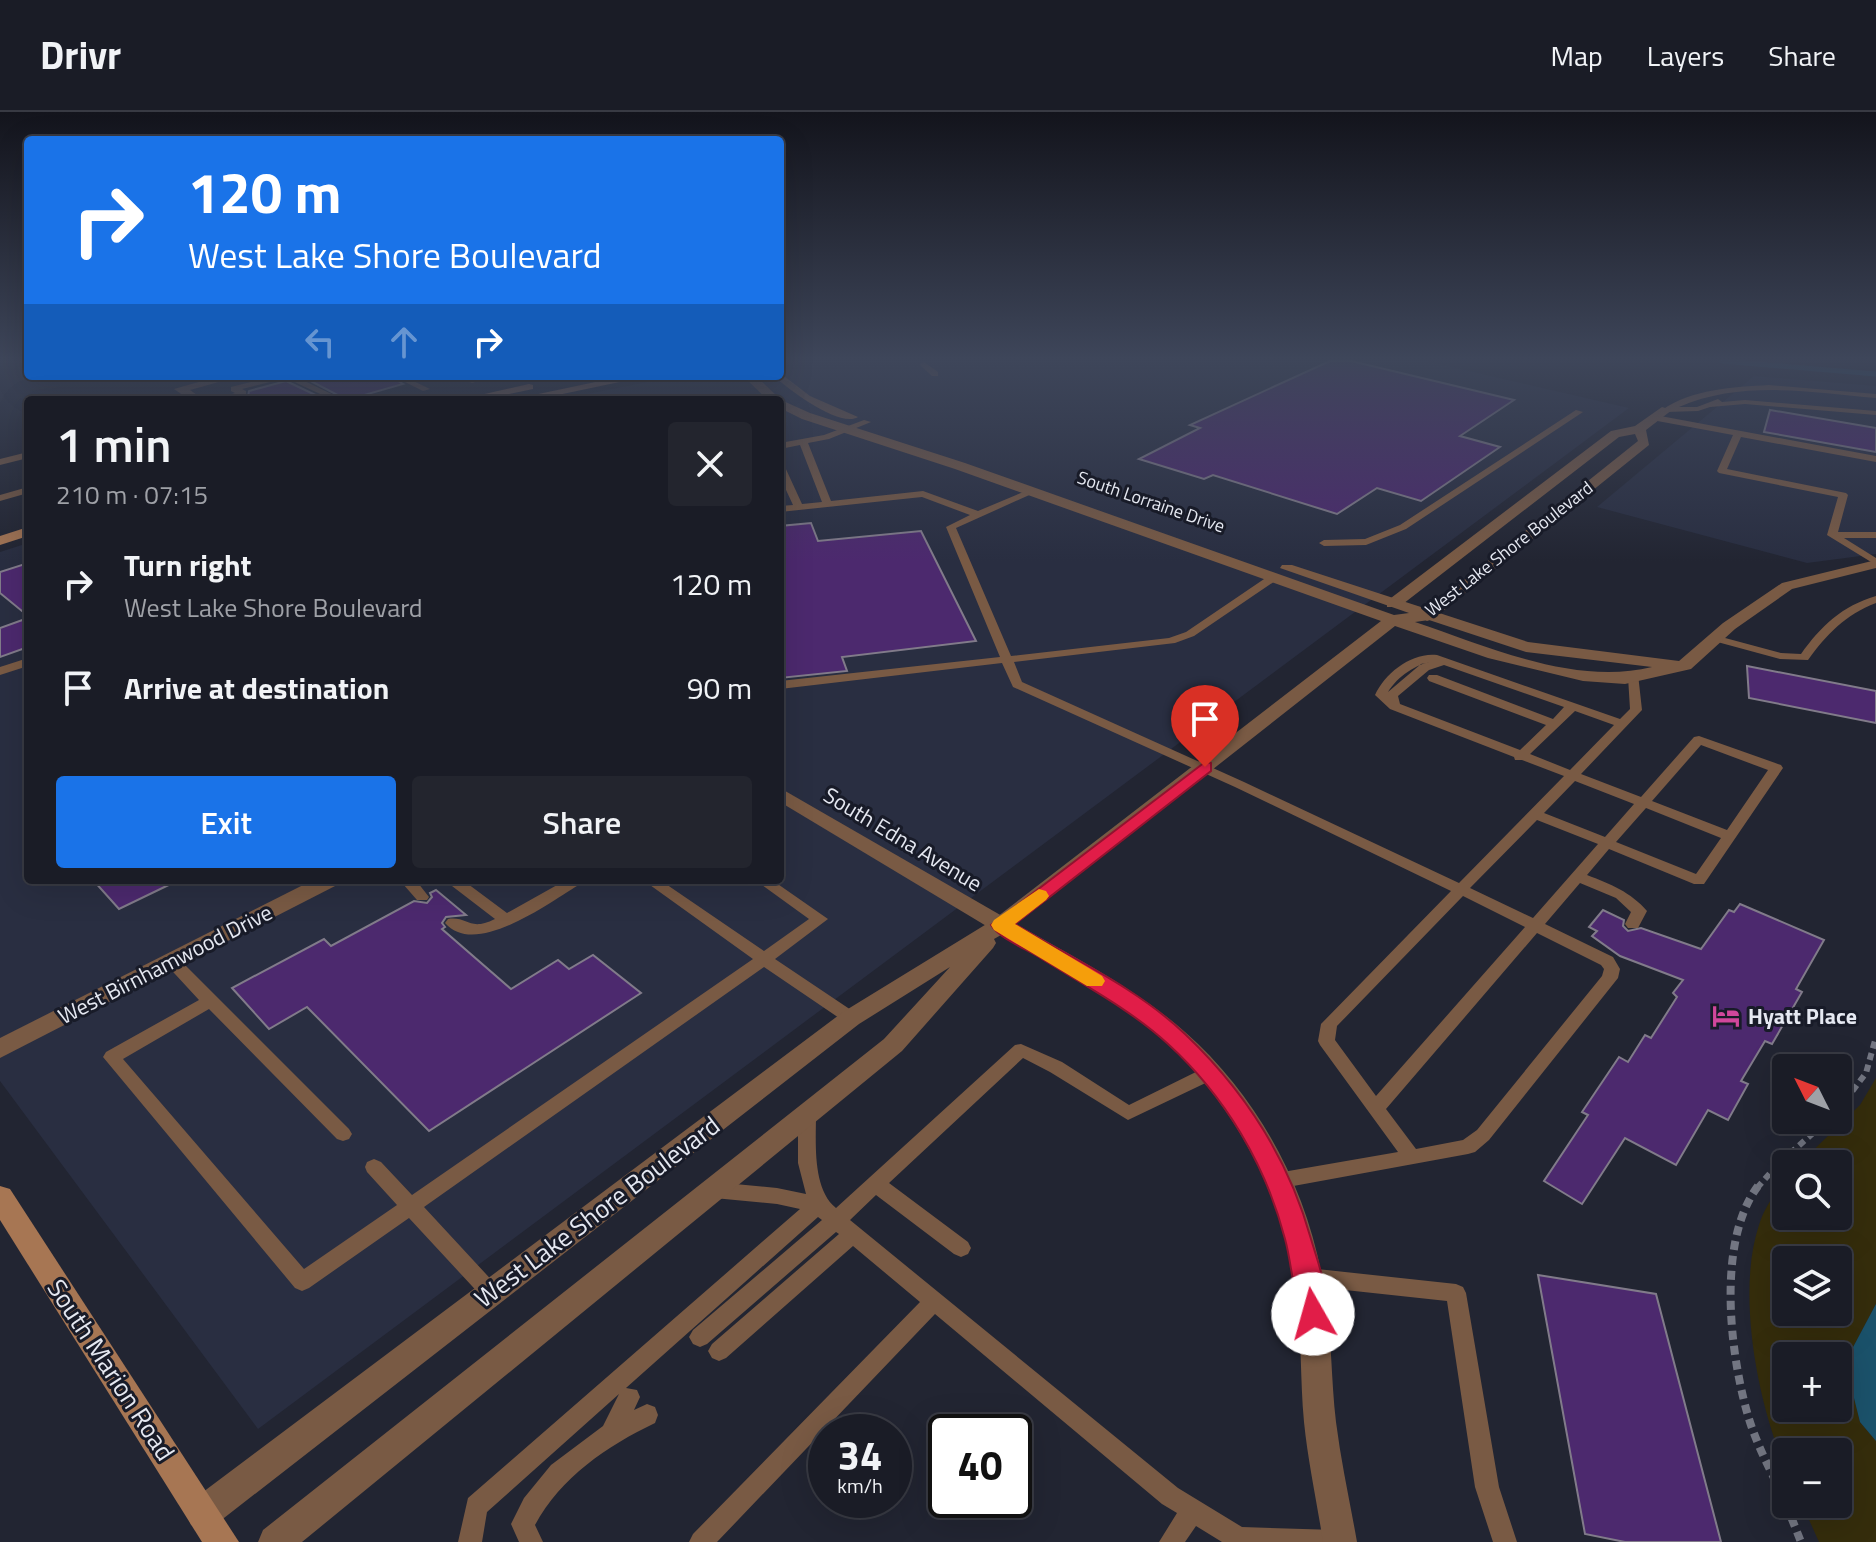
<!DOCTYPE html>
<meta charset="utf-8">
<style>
:root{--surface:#1a1c26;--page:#23252e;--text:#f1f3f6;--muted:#9fa1a7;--line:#383a43;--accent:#1a73e8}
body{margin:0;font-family:"Titillium Web",sans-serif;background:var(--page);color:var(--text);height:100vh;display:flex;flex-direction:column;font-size:30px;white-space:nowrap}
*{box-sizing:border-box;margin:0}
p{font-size:26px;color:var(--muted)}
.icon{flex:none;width:44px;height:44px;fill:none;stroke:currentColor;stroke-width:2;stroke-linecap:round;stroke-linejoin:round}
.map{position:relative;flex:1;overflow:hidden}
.panel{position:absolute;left:24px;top:284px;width:760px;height:488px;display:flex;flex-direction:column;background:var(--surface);border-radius:8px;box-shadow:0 8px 32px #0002,0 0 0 2px var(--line)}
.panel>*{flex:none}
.hud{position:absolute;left:24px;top:24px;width:760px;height:244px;border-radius:8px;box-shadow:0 8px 32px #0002,0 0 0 2px var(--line);background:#1a73e8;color:#fff;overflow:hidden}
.needle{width:52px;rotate:312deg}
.buttons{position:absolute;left:1772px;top:942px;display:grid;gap:16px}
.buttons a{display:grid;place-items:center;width:80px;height:80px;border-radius:8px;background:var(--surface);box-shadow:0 8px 32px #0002,0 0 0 2px var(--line);font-size:40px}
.speed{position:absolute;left:808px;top:1302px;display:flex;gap:16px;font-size:40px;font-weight:700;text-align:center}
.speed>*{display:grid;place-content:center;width:104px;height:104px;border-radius:50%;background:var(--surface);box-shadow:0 8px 32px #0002,0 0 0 2px var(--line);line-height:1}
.speed small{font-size:20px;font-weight:400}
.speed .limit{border:4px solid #111;border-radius:12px;background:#fff;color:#111}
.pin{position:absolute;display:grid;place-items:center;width:68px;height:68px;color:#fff;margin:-82px -34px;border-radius:50% 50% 50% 0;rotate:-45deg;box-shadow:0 0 8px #0007}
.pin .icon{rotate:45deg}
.me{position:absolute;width:88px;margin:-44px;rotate:353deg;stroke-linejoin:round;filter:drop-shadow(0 0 6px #0008)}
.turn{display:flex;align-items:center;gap:28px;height:168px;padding:0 32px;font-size:36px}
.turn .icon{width:104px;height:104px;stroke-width:2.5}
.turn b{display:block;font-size:56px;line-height:68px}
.lanes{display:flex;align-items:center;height:76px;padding:0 32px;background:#0003;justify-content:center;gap:40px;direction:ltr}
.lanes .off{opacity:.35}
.round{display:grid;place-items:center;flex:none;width:84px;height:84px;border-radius:8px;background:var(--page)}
.overview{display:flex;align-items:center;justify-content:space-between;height:136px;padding:0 32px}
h1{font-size:48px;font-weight:600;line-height:60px}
.primary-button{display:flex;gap:16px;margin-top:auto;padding:16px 32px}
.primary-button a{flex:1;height:92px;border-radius:8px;background:var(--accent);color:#fff;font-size:32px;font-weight:600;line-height:92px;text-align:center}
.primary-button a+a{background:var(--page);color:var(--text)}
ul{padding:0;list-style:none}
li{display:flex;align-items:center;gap:24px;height:104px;padding:0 32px}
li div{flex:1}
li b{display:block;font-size:30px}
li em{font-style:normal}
header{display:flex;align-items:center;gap:48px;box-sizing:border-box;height:112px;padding:0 40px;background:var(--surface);border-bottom:2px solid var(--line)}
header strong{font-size:38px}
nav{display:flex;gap:44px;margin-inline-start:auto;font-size:28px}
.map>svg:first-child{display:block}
</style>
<header>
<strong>Drivr</strong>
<nav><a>Map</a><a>Layers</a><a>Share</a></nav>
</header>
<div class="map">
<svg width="1876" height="1430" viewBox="0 0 1876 1430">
<rect width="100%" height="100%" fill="#222532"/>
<g fill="#292e41">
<polygon points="804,249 1426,249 1629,296 258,1317 0,969 0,440 28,431 28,768 780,768 780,288 557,288 678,264 780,264 780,252"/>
<polygon points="1754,264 1876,274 1876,442 1807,451 1597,395"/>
</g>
<path fill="#352d0c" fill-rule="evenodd" d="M1876,966V1192L1851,1239L1853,1282L1860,1310L1876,1329V1430H1819L1802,1392H1838V1340H1786V1357C1758,1293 1736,1181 1759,1113C1764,1096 1777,1079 1786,1064V1104H1838V1052H1799L1860,993ZM1786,1148H1838V1200H1786ZM1786,1244H1838V1296H1786Z"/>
<polygon fill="#1b526b" points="1876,1192 1876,1329 1860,1310 1853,1282 1851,1239"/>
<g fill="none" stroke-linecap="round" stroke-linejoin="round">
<polyline stroke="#1b526b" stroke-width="5" points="1722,249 1876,262"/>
</g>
<g fill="#4c296e" stroke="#817b8a" stroke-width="2">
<polygon points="1330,249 1351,249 1514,288 1460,324 1500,335 1421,389 1377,376 1337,402 1213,363 1204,367 1139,347 1200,316 1190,313"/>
<polygon points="390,264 403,272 347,288 303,265"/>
<polygon points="286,269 326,288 242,288 248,285 249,279"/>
<polygon points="1770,298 1876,316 1876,340 1764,320"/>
<polygon points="811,411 818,429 921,419 976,529 842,545 847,559 780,566 780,414"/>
<polygon points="28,451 28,504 0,481 0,460"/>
<polygon points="28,506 28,535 0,545 0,516"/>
<polygon points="1747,554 1876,579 1876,611 1749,586"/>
<polygon points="93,768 179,768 119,797"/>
<polygon points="436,778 466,803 446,805 442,811 445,815 442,817 511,877 558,848 569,857 593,843 641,881 429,1019 307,895 269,917 232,876 324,827 331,834 414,789 427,791 432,785 430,781"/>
<polygon points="1740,792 1824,828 1796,877 1802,880 1772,932 1765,929 1741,969 1748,972 1728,1008 1708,998 1676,1053 1625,1026 1582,1092 1544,1069 1588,1003 1582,1000 1619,945 1628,950 1645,923 1651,926 1677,885 1673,881 1683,868 1620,844 1592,824 1597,819 1589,815 1603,798 1624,808 1623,814 1628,819 1641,816 1701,837 1729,798 1734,800"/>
<polygon points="1538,1163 1656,1182 1721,1430 1625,1430 1585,1422"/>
</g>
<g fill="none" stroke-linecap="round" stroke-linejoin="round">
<g stroke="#737682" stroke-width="6" stroke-dasharray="7 5" stroke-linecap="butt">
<polyline points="1838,998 1866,961 1876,925"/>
<polyline points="1757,1076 1779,1051 1828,1008"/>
</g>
<g stroke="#737682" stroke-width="8" stroke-dasharray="9 6" stroke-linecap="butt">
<path d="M1758,1074C1716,1130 1730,1244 1749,1307C1758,1336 1773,1363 1786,1391"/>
<polyline points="1786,1392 1801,1430"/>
</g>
<g fill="#795a44" fill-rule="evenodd">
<polygon points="924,250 938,260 938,264 932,264 921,254 920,252"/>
<polygon points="275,264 294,264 344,288 333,288 286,266 242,277 246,279 246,283 227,288 214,288 235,281 231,279 231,275"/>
<polygon points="393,264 403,264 430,277 423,279"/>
<polygon points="454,264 472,266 495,264 472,271"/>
<path d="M1769,273L1876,282V286C1811,280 1741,268 1679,295H1697L1718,287L1722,290L1745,288L1876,299V303L1745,292L1710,295L1698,299L1666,300L1662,298C1692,277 1733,275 1769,273Z"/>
<polygon points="1576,298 1583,300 1406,417 1366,433 1324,434 1319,431 1324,428 1365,427 1400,413"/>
<polygon points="1655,303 1876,344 1876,350 1741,325 1727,357 1846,381 1848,383 1838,420 1876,420 1876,426 1844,426 1876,446 1876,453 1827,423 1838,385 1719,361 1717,359 1733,323 1652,308 1652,304"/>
<path d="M864,308L871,310L829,327L808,331L831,389L923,379L978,399L1028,378L1036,380L956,416L1011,544L1169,526L1186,520L1270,463H1278V467L1194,524L1175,531L1014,550L1022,570L1244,670L1459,771L1564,664L1522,648H1515L1514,645L1390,597L1375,583C1385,561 1412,540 1437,543L1620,607L1630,597L1628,565L1630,562H1638L1642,598L1581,662L1641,685L1694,625L1699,624L1781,653L1783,656L1704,772H1694L1609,737L1587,763C1610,772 1631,780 1647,799L1638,816H1628L1625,812L1631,800L1616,786L1580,771L1545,812L1613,845L1620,857L1618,866L1489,1028L1475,1040L1468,1042L1277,1077L1270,1075L1268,1069L1270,1063L1277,1061L1398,1040L1320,933L1318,929L1321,912L1451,779L1235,675L1013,575L1002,551L780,577V569L1000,545L946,415L970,403L922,385L780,400V394L793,393L780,365V352L785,355L802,392L822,390L800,333L780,337V331L824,323ZM1434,549L1421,552L1388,580C1398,564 1416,552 1434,549ZM1444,553L1564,595L1553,607L1437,563H1429L1427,566L1429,569L1546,613L1520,638L1400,592L1398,584L1429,558ZM1575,599L1614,613L1570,658L1530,642ZM1701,633L1768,658L1727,718L1652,689ZM1575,669L1634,692L1605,725L1544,701ZM1646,696L1721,726L1696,762L1616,730ZM1537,708L1598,732L1533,806L1470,776ZM1463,784L1525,815L1376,984L1335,928L1337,914ZM1537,821L1601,853L1604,857L1602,864L1477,1018L1463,1028L1416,1037L1386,997Z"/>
<polygon points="28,340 28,346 0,353 0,347"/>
<polygon points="28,375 28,381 0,389 0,383"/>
<path d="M1876,484V491C1845,503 1827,522 1808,548L1780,547L1710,528L1708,526L1714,523L1781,541L1801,542C1821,514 1842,494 1876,484Z"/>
<polygon points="28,546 28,554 0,563 0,555"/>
<polygon points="405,768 419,768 418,771 429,785 427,788 417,788 403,772"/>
<path d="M452,768H470L468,772L507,801L566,768H584L582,771C551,789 476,847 445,811L448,807C468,804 469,820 495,807L452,774L450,771Z"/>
<polygon points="643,768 660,768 764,839 809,807 755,768 772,768 828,807 775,847 857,902 859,906 857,910 851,912 845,910 764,855 424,1095 498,1175 501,1181 498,1187 491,1190 484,1187 409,1106 309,1176 302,1179 295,1176 103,945 106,940 199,888 163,849 165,845 177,845 349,1017 352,1022 349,1027 343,1029 337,1027 209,897 123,947 304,1157 397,1093 367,1060 365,1055 367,1050 374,1047 381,1050 412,1083 753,847"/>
<path d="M1021,932L1062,950L1129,993L1204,956L1210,954L1216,956L1219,961L1216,966L1128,1008L1050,960L1023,946L889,1071L968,1130L971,1136L968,1142L961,1145L954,1142L876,1083L850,1108L1178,1376L1242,1415L1336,1418L1344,1422L1348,1430H1222L1196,1414L1185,1430H1159L1177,1401L1162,1392L935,1202L717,1430H689L693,1422L920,1190L853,1134L726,1246L719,1249L712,1246L708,1239L712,1232L839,1122L836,1120L707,1232L700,1235L693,1232L689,1225L693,1218L822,1108L818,1105L626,1276L637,1278L640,1285L634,1298L647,1292L655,1295L658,1303L655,1311C607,1334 561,1365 535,1413L543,1430H519L511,1412L524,1386L551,1353L603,1314L619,1282L487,1400L482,1430H458L468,1386L800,1097L777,1092L714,1086L707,1084L705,1078L707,1072L714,1070L777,1076L806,1082L798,1051V1002L801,997L807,995L813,997L816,1002C816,1030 812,1077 836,1096L1015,933Z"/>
<polygon points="1308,1156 1456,1172 1463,1175 1466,1181 1499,1375 1517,1430 1493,1430 1475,1375 1447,1189 1308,1174 1301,1171 1298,1165 1301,1159"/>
</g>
<g fill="#795a44" fill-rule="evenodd">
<polygon points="220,264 240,264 190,278 204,288 190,288 174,277"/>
<polygon points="1662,295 1672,298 1646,318 1649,333 1433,507 1427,509 1419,504 1638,329 1635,322 1619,325 1399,495 1387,495 1387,489 1611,319 1635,314"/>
<polygon points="780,676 1009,808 1012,813 1009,818 993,818 780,690"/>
<polygon points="313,768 341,768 337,773 0,946 0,926"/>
</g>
<g fill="#795a44" fill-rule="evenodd">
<path d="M780,261L810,284L858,305C840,316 791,279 776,266L774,264H780Z"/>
<path d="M743,264H756L781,288L810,301L965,351L1394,503L1409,501L1280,456L1282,453H1292L1528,530L1679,549L1723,511L1782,471L1876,448V456L1792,477L1735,517L1691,557L1625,572L1583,569L1488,546L1395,514L1016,812C1074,845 1135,876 1185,920C1261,987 1311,1083 1325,1183C1332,1225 1331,1268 1336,1310C1341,1350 1350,1390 1357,1430H1323C1317,1390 1308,1350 1304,1310C1300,1267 1302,1225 1296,1182C1284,1087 1239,999 1169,933C1120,888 1058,857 1001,823L994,827L996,831L993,836L902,939L302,1430H258L263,1418L884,927L950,855L859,912L215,1413L203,1418L191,1413L186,1401L191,1389L843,900L993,808L1381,509L955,357L802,307L780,296V288H768ZM1429,508L1526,540L1652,555C1575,574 1489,535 1415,510Z"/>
</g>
<g fill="#a77653" fill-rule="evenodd">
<polygon points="624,264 648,264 534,288 510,288"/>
<polygon points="529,272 533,273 533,277 481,288 458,288"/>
<polygon points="28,415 28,424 0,433 0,424"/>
<polygon points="0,1074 10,1077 239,1430 202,1430 0,1108"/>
</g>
</g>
<linearGradient id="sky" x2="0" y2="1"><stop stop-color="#13141c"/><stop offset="0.55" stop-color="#3e465a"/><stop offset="1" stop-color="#3e465a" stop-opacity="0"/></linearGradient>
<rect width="1876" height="449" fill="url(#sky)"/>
<path fill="#e11d48" stroke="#92132f" stroke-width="2" d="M1205,650L1211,651V659L1015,812C1071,846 1137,876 1185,922C1245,979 1289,1048 1311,1127C1318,1151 1333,1187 1322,1210L1313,1214L1303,1210C1294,1190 1292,1152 1285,1127C1266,1053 1225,984 1168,932C1131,898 1084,873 1042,847C1027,837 1001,828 991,813Z"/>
<polygon fill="#f59e0b" points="1039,777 1046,779 1049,784 1046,788 1015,812 1102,864 1105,869 1102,874 1087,874 994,818 991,813 994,808"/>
<defs>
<g id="hotel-bare" transform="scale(2.16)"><path d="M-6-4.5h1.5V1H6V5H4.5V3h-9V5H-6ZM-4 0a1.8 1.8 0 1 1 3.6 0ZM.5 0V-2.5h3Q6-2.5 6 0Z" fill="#d1479c" stroke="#181b28" stroke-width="2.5" paint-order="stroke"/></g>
</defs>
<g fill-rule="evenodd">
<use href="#hotel-bare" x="1726" y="904"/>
</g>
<g text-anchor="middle" stroke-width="6" stroke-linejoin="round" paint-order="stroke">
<g font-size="18" fill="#e5e8f1" stroke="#181b28">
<text transform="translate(1151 390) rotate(19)" y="6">South Lorraine Drive</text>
<text transform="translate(1509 437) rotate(-38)" y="6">West Lake Shore Boulevard</text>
</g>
<g font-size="22" fill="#e5e8f1" stroke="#181b28">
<text transform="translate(903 727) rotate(31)" y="8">South Edna Avenue</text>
<text transform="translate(165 852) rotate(-27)" y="8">West Birnhamwood Drive</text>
</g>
<g font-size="22" font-weight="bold" fill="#e5e8f1" stroke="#181b28" text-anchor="start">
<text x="1748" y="912">Hyatt Place</text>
</g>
<g font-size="26" fill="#e5e8f1" stroke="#181b28">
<text transform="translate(597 1100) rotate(-37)" y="9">West Lake Shore Boulevard</text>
<text transform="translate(111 1258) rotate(57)" y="9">South Marion Road</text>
</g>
</g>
</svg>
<div class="buttons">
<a><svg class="needle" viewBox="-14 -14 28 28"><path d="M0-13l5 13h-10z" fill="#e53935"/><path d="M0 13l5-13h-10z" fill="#9fa1a7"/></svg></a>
<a><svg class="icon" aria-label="search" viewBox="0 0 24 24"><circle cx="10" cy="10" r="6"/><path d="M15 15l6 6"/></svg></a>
<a><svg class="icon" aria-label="layers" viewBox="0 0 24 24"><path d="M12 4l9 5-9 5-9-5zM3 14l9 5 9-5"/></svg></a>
<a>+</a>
<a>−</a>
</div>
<div class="speed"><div>34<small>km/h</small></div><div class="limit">40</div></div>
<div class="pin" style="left:1205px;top:655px;background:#d93025"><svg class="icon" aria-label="arrive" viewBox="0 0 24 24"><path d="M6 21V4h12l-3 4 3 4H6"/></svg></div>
<svg class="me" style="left:1313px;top:1202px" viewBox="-20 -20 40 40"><circle r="19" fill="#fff"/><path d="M0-13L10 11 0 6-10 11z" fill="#e11d48"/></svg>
<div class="hud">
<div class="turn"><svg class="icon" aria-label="right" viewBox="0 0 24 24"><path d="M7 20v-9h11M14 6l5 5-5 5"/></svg><div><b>120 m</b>West Lake Shore Boulevard</div></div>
<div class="lanes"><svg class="icon off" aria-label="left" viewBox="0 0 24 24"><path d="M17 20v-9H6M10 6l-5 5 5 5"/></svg><svg class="icon off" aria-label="ahead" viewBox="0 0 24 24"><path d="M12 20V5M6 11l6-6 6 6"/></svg><svg class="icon" aria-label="right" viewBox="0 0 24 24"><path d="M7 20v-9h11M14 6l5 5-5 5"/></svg></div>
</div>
<section class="panel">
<div class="overview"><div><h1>1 min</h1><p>210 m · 07:15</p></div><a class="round"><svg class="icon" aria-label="close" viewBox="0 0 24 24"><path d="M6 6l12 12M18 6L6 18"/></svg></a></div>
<ul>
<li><svg class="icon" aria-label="right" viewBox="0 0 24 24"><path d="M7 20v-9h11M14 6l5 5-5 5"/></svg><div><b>Turn right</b><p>West Lake Shore Boulevard</p></div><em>120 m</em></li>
<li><svg class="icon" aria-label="arrive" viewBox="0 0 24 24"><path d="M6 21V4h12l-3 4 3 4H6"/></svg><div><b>Arrive at destination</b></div><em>90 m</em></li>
</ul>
<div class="primary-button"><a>Exit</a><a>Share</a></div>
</section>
</div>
